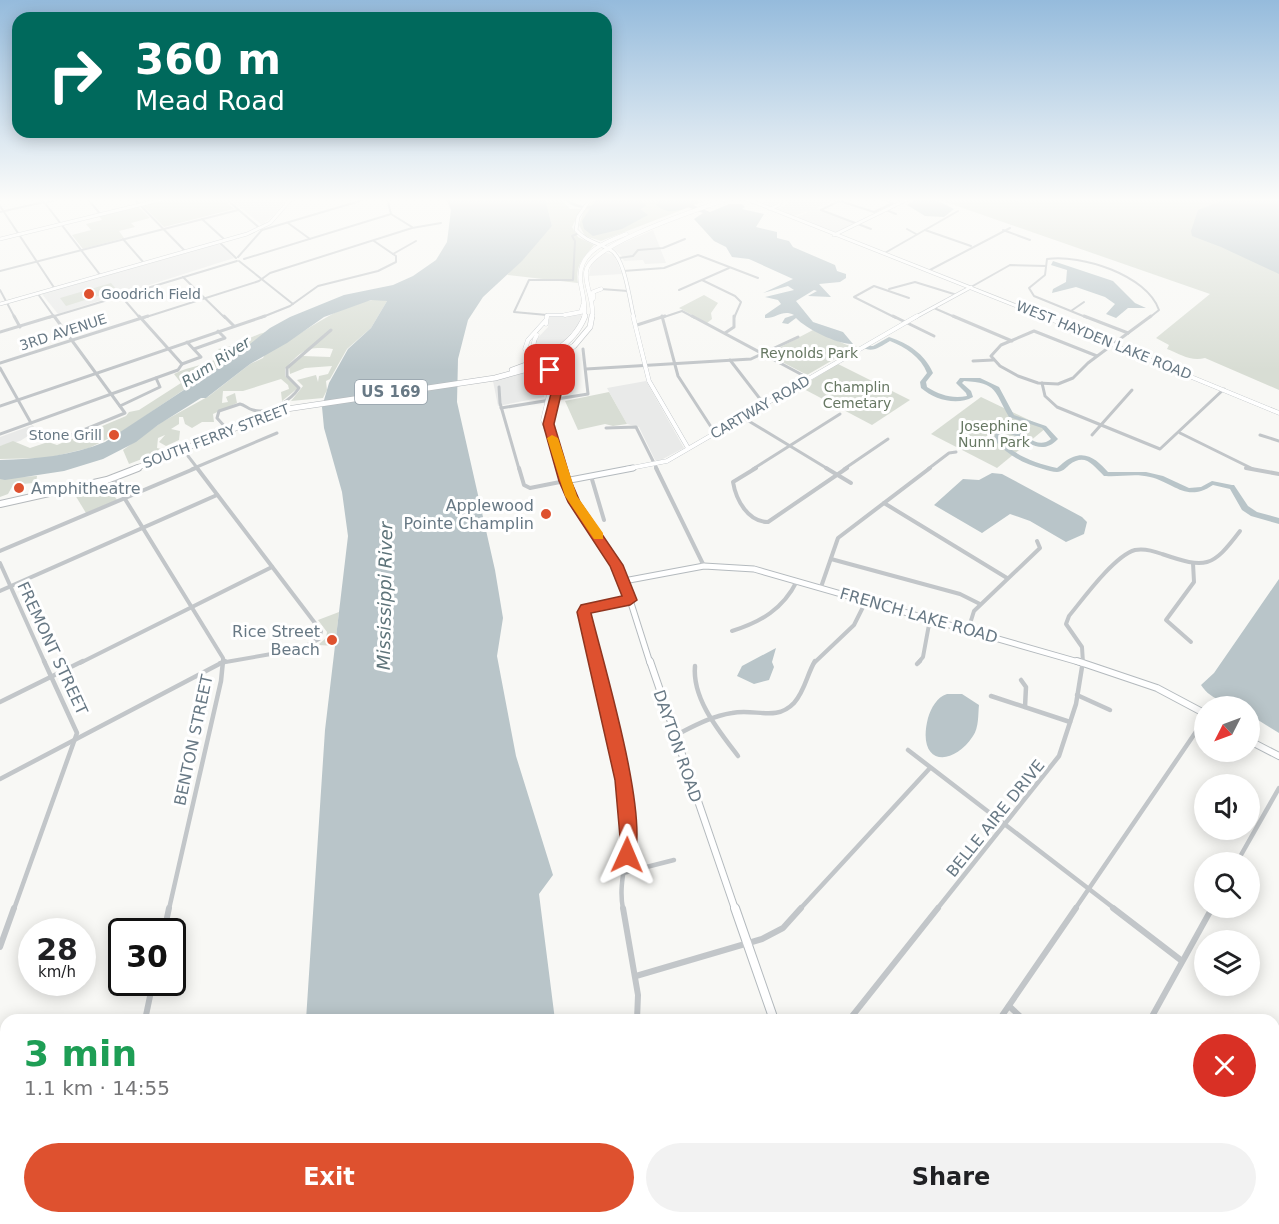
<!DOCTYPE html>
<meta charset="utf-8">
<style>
:root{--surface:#fff;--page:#f2f2f2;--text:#202124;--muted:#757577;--accent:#de512f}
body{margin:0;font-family:"DejaVu Sans",sans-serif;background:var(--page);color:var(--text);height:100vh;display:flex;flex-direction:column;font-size:22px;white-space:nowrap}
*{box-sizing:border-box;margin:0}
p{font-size:20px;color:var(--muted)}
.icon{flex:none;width:33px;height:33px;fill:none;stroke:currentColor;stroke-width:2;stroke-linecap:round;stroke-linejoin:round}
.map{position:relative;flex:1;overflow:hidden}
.side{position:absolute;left:0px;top:1014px;width:1280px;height:210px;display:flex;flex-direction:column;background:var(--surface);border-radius:18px 18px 0 0;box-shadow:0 3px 15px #0003}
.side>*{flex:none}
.hud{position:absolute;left:12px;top:12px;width:600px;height:126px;border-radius:18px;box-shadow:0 3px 15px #0003;background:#00695c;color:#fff;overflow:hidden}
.needle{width:39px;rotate:228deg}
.controls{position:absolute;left:1194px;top:696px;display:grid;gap:12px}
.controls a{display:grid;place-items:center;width:66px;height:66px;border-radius:50%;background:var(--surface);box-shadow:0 3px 15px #0003;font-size:30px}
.speed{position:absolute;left:18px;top:918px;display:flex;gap:12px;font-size:30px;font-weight:700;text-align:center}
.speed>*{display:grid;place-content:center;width:78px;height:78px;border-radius:50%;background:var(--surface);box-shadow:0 3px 15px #0003;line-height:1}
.speed small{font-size:15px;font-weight:400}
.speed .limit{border:3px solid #111;border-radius:9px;background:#fff;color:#111}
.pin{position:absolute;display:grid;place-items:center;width:51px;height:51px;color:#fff;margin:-26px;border-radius:12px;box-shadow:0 3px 9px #0006}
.me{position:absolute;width:66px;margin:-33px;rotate:1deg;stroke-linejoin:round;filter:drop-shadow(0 0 4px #0008)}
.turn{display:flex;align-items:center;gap:21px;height:126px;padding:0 24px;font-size:27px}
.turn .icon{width:78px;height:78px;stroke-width:2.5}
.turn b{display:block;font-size:42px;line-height:51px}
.round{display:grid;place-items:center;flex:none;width:63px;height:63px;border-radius:32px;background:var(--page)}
.overview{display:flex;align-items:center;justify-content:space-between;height:102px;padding:0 24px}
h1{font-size:36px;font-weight:800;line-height:45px;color:#1e9e55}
.primary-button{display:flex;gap:12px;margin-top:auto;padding:12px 24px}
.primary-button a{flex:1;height:69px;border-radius:36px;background:var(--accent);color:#fff;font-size:24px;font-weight:800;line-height:69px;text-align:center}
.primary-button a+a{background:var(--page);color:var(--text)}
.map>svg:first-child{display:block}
</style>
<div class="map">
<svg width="1279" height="1224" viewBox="0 0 1279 1224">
<rect width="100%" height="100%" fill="#f8f8f5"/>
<g fill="#e9eae9">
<polygon points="228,198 288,198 272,217 262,225"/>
<polygon points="756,198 838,198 817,208 855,224 835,233 797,217 812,210 794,216 778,209 790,202 779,202 770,206"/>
<polygon points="653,230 666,263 645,264 643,260 624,261 621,255 612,248"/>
<polygon points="219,244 234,258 58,314 42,294"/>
<polygon points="604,252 614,255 622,274 589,276 591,264"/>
<polygon points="582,314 577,326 563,342 546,353 535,351 535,341 548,327 549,317"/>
<polygon points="532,371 539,371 546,381 544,397 498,406 493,381"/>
<polygon points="646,381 684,448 659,461 655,460 639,427 627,424 607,388"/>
<polygon points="33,425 36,431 20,441 0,446 0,437"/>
</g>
<g fill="#d8ddd4">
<polygon points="172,198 222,198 234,209 164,227 143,206"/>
<path d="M545,198H560L570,209H581L572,227L578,237L594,245C583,258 575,265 578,283L507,275L552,226Z"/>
<polygon points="595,198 713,198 601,241 585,236 579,225 584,211"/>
<path d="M934,198H1279V390L1205,358C1191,362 1180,354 1167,349L1169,345L1156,338L1210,294Z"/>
<polygon points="138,206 150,218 131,223 135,227 119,231 124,238 83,249 72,235 91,230 86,224 102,220 99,216"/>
<polygon points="111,283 117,290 66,306 60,298"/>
<polygon points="704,295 718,303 711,313 712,319 707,323 679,308"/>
<path d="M379,299L387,301L371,328L347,349L330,379L326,381L327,390L323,398L291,401L303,386L297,380L316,375L318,382L319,376L328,374L332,366L305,368L290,374L289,367L303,356L330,357L333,349C307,346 302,350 285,369V376L298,388L282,401L281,392L289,389L288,385L281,379L243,391H223L222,403L228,402L226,397L235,393L237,403L213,414L214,422H202L192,428L185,424L183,417H179V424L171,429L180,431L179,440L166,446L159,442L165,435L158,438L157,448L165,450L129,464L123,450L162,422L209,396L250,364L263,358L265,354C302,336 334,304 379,299Z"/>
<polygon points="813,330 847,345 857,346 807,375 767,354"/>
<path d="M266,332L253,343L120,433L89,448L47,458L0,459V446L13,441L30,448L48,442L57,445L126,416L129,412L139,410L181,383L174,374C191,365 208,366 224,355L218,349C236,347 250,336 266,332Z"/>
<polygon points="838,364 910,400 872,425 800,387"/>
<polygon points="609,392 627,424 613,426 605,424 578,430 565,401"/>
<polygon points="981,397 1046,428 997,468 931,434"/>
<polygon points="37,476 35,490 32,489 33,483 13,485 8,494 0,497 0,478"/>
<polygon points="106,483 117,500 86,513 72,490"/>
<polygon points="339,612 335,646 318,645 326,638 327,632 318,620"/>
</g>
<g fill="#b9c5c9">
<path d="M446,198H545L552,226L522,261L483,297L468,320L458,359L457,402L495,570L503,618L497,656L516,756L553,875L539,894L555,1020H306L325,730L348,536L342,492L324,428L322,407L329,383L348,349L371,328L387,301L371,300L324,317L287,343L250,364L206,398H201L158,425L136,442L103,459L64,471L5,480L0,479V460C36,459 71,456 105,442L231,359L270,328L290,317L344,295L393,285L413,276L436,260L447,242L451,210Z"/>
<polygon points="597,198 646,198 641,200 647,206 640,209 648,215 622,229 593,236 584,229 582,221"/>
<path d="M662,198H691L699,202L693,205L710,212L729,204H742L745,207L742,209L764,214L756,227L777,232V238L789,241L793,247L835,265L837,271L846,274V278L840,282L819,284L831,297L808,296L817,291L814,290L796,301L813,322L843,332L853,344C839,345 806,329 796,318L788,324L782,323L785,318L794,315C782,309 776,319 765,318V315L781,304L778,300L765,297L794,290L788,286L763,293L793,279L749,259L732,257L726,247L714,241L694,219L703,213L688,207C676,212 667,214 656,205Z"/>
<polygon points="918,198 932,198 954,209 944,217 925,216 907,205"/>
<polygon points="1229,198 1279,198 1279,274 1221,247 1192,236 1191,231 1198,210"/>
<polygon points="1053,261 1113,281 1135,303 1146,308 1128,308 1116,318 1106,314 1115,304 1105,297 1076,287 1052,293 1053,289 1066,282 1067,270 1051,265"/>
<polygon points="992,473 1002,474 1082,517 1087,522 1084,534 1066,542 1030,521 1010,514 982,533 934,505 963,479 979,480"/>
<path d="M1279,579V733L1250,715V706C1233,706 1211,701 1201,685L1214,673Z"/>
<polygon points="776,648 772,662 774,667 769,680 754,684 737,676 742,666"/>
<path d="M947,694H962L979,705C978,714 979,728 973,736C952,768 916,765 928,718C931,708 937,697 947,694Z"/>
<polygon points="282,1218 542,1218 542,1224 281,1224"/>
</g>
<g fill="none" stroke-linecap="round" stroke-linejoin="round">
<g fill="#b9c5c9" fill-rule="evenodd">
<path d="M562,198H567C587,216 605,198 626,198C607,209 579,215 562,198Z"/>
<path d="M889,337C908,343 925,354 933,373L926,382L927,387C940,395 952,399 967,396L966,393L956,383L960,378H980L999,387L1014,415L1046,426L1058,439C1037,461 1022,431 1002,433L1000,440C1016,456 1035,463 1057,468C1062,464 1067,459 1073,457C1088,451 1099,462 1108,472H1146L1163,476L1189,488L1201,487L1212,481L1232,485H1234L1248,506L1257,512L1279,518V524L1251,516L1242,510L1230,489L1213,485C1186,503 1175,483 1150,477C1136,473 1120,477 1106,476H1104C1092,464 1085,453 1069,465C1066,468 1062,472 1057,472C1053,472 1047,470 1043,469C1024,464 1009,456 995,441L994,440L996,431C1020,419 1032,454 1051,439L1042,428L1009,417C994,391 998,383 964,381L962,383L971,391L973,397C957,406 935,400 921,388L920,382L927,373C921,357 905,347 890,341C881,346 873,353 864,348L867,346H873Z"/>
</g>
<g stroke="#b4babe" stroke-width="4">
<g id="secondary-far4">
<path d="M591,198L578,217L576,230C586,242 600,243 612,251C625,260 630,302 634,318"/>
<polyline points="744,198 1047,318"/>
<polyline points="770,209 779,205 782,198"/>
<polyline points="834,235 910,198"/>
<polyline points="0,239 168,198"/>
<polyline points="0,304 247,234 270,223 292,198"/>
<polyline points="547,318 547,315 565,315"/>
<polyline points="914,318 971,287"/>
</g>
</g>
<g stroke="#b4babe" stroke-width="4.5">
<g id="secondary-far3">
<polyline points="633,316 649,381 688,448"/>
<polyline points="1043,316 1279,413"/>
<polyline points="546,320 528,340 525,349 549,381 550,390 543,420 561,469"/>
<polyline points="546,324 547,316"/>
<path d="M537,335C525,352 546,369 557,383L549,424L558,456"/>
<polyline points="626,469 667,461 917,316"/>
</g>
</g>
<g stroke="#b4babe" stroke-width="7">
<g id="secondary-far2">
<polyline points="560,468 578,509 608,550 624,581 650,663"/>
<polyline points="565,481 633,468"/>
<polyline points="624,581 704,566 754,569 1082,663"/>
</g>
</g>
<g stroke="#b4babe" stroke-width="8">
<g id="secondary-far1">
<polyline points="650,661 735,909"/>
<polyline points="1077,661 1157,688 1204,713"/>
<polyline points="1250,741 1279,756"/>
</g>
</g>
<g stroke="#b4babe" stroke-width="10">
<g id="secondary">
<polyline points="735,908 774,1020"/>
<polyline points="836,1218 838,1224"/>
</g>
</g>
<g stroke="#b5b9bc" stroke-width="4.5">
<g id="highway-far2">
<polyline points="748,198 752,201"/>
<polyline points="593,299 593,292 601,289"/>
<polyline points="565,315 581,312 583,305"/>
<path d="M584,318C586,306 583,296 581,285C575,254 602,243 626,234"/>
<path d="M592,318C595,302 585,287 586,272C588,244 703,208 730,198"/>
</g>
</g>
<g stroke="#b5b9bc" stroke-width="6">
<g id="highway-far1">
<path d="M512,370C542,360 573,347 585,316"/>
<polyline points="134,469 280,410 495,378 542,365 574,346 590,327 592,316"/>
</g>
</g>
<g stroke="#b5b9bc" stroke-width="8">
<polyline id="highway" points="0,504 107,480 138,468"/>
</g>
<g stroke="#c2c6c9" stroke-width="2">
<polyline points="41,198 101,276"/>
<polyline points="87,198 101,215"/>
<polyline points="133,198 185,251"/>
<polyline points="225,198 262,230"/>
<polyline points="387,198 391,214 412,227"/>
<polyline points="879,198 892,203"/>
<polyline points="840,201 874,212 893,203"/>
<polyline points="44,203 65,198"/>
<polyline points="0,206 55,289"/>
<polyline points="821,210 871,229"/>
<polyline points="821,210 845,198"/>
<polyline points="886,210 896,214"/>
<polyline points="0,212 44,202"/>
<polyline points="202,219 225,240"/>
<polyline points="288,223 310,239"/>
<polyline points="907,229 916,234"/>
<polyline points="262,230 370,198"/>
<polyline points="925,230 971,246"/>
<polyline points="1003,230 1030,240"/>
<polyline points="123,239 144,263"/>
<polyline points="219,242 236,258"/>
<polyline points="393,254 416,241"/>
<polyline points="883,254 958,211"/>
<polyline points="238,257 262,230"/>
<polyline points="619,258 633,256 638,250 663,248 685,239"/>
<polyline points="244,259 391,214"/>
<polyline points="239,261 293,304"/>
<polyline points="0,271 238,210"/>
<polyline points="623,271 664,268 698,255 758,278"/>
<polyline points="928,271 1010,228"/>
<polyline points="183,277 225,318"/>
<polyline points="702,280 735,296 741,302 734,318"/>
<polyline points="971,287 1010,265 1046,266"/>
<polyline points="601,289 628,291"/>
<polyline points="889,289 915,282 957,295"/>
<polyline points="0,290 15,318"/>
<polyline points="679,290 729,268"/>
<polyline points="38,294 55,318"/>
<polyline points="121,296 140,318"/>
<polyline points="934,308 957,318"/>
<polyline points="1071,311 1084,302"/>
<polyline points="547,315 514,312 529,280 573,280 575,241 572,236 579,233"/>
<polyline points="48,318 237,261"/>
<polyline points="143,318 259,281 270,273 412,228 441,223"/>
<polyline points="260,318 290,306 318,286 378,271 396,262 396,256 374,241"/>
<polyline points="661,318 682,311 695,318"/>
<polyline points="896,318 854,297 874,286 909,298"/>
<path d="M1088,318L1034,296L1029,288L1045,275L1047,259C1081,254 1147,275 1159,310L1149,318"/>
</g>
<g stroke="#c2c6c9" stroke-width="3">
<polyline points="14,316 20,327"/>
<polyline points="54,316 125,413 59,440"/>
<polyline points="139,316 182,364"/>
<polyline points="224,316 234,326"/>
<polyline points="662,316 678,376 715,433"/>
<polyline points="692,316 808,378"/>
<polyline points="893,316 934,336"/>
<polyline points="953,316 1012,341"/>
<polyline points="1084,316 1128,333"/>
<polyline points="637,325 665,316"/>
<polyline points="0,332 53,316"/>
<polyline points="725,333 734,327 734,316"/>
<polyline points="1128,333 1151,316"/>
<polyline points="194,349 225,338 218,331"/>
<polyline points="1097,356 1034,331 1001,345 991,356 1000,366 1018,376 1038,383 1058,384 1073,378 1088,363 1128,333"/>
<polyline points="730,360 764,404"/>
<polyline points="973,361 993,360"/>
<polyline points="0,363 148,316"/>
<polyline points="182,364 201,357 187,342"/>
<polyline points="0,368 31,423"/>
<polyline points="586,369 751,359 798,337"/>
<polyline points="1042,383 1045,396 1057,407 1160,449 1224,389"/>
<polyline points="499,387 500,403 519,469"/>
<polyline points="0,406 265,316"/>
<polyline points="120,406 160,387 156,378"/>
<polyline points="501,408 588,394 583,349"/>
<polyline points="742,417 828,469"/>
<polyline points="606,428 636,427 657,469"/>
<path d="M227,429L217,418L219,411L240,404C245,405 248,409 253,410C269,415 291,400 299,388L287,376V368L331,330"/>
<polyline points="1180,433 1253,469"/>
<polyline points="0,434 178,370 182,364"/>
<polyline points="1092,435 1132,390"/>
<polyline points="1260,435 1279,441"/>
<polyline points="188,456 198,469"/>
<polyline points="192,469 277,433"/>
<polyline points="753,469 840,414"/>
<polyline points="844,469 888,439"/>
<polyline points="928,469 949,453 956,452"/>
</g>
<g stroke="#c2c6c9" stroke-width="4">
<polyline points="197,468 321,631 319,639 300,649 220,663"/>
<polyline points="519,468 524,485 530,488 565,481"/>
<polyline points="656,468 704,566"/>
<path d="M756,468L733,482C736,500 748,522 768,522L847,468"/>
<polyline points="826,468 851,483"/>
<polyline points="1246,468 1279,474"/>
<polyline points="114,476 125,499 223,658 223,663"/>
<polyline points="591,476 604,520"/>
<polyline points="884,503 1007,578"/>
<polyline points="0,551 196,468"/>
<polyline points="831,559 960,594 980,604"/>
<polyline points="0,563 45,663"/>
<polyline points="821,587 838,538 930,468"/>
<polyline points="0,591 217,495"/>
<polyline points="968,630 974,611 1040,548 1037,541"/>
<path d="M732,631C761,622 783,609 797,581"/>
<polyline points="1191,642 1166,620 1194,582 1193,563"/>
<polyline points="80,663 272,567"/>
<polyline points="596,663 584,613 586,609 630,600"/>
<polyline points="814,663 854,625 866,601"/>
<polyline points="918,663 923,657 930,619"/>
<path d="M1083,663L1082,647L1066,624L1069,616C1083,599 1114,556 1135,550C1144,548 1154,551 1162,554C1206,569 1212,568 1240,531"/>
</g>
<g stroke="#c2c6c9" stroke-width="4.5">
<path d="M595,661C608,717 630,778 628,837C627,862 618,884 623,909"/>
<polyline points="917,664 920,661"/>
<path d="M695,666C692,699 719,731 738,756"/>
<polyline points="1021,680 1026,687 1025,707"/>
<polyline points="1077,695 1110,710"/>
<polyline points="991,696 1070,722"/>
<polyline points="0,702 83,661"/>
<path d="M676,735C694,726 712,716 732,713C755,708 776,722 794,703C805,691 807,674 815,661"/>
<polyline points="908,750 1115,909"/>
<polyline points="0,779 225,661"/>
<polyline points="1237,862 1279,788"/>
<polyline points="623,873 674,860"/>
<polyline points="14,909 77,733 44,661"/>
<polyline points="169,909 221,681 223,661"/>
<polyline points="800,909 930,768"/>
<polyline points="937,909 1059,756 1076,704 1083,661"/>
<polyline points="1075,909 1204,720"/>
</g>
<g stroke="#c2c6c9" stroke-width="6">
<polyline points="623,908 638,995 637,1020"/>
<polyline points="1113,908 1182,961"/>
<polyline points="164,932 169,908"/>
<polyline points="0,947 14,908"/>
<polyline points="636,976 762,939 783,928 801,908"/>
<polyline points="1009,1006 1024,1020"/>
<polyline points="145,1020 153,982"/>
<polyline points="849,1020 938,908"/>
<polyline points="999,1020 1076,908"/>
<polyline points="1150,1020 1212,908"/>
<polyline points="0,1102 6,1101"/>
<polyline points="1274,1113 1279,1100"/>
<polyline points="1232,1218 1238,1224"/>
<polyline points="98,1224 100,1218"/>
<polyline points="807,1224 831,1218"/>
<polyline points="1036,1224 1039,1218"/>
<polyline points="1226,1224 1228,1218"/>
</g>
<use href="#secondary-far4" stroke="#fff" stroke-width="3"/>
<use href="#secondary-far3" stroke="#fff" stroke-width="4"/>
<use href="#secondary-far2" stroke="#fff" stroke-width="5"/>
<use href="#secondary-far1" stroke="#fff" stroke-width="6"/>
<use href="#secondary" stroke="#fff" stroke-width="8"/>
<use href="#highway-far2" stroke="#fff" stroke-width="4"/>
<use href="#highway-far1" stroke="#fff" stroke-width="5"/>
<use href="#highway" stroke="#fff" stroke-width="6"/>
</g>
<linearGradient id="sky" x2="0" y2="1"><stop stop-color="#95bbdc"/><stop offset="0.54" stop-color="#fcfcfa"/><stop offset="1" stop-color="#fcfcfa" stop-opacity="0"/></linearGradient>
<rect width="1279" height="370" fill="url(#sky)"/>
<path fill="#de512f" stroke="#90351f" stroke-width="1.5" d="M546,368H553L563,386L554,424L571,481L580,502L623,565L637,600L630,605L591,613C603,662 651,820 633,861L627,864L621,861L618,855L620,837L615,780L577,612L581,605L622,596L610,566L568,502L559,481L543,424L553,386Z"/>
<polygon fill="#f59e0b" points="552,435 558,438 577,496 603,533 603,539 594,539 565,496 547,438"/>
<g fill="#de512f" stroke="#fff" stroke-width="2">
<circle cx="89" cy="294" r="6"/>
<circle cx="114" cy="435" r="6"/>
<circle cx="19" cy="488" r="6"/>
<circle cx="546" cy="514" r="6"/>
<circle cx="332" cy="640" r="6"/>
</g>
<g text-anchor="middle" stroke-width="6" stroke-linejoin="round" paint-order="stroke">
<g font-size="14" fill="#687985" stroke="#fff" text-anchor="start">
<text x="101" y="299">Goodrich Field</text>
<text x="102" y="440" text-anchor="end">Stone Grill</text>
</g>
<g font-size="14" fill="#687985" stroke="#fff">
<text transform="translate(63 332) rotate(-18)" y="5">3RD AVENUE</text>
<text transform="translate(1104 340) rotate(22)" y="5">WEST HAYDEN LAKE ROAD</text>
<text transform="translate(760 407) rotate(-30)" y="5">CARTWAY ROAD</text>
<text transform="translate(216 436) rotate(-21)" y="5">SOUTH FERRY STREET</text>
</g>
<g font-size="14" fill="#677863" stroke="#fff">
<text x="809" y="358">Reynolds Park</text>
<text x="857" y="392">Champlin<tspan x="857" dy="16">Cemetary</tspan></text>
<text x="994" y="431">Josephine<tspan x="994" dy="16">Nunn Park</tspan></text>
</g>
<g font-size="15" font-style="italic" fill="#5e747a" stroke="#fff">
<text transform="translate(216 362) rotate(-33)" y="5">Rum River</text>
</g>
<rect fill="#fff" stroke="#95a1aa" stroke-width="1.5" x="355" y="380" width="72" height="24" rx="4.5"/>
<g font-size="15" font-weight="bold" fill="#687985">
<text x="391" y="397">US 169</text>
</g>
<g font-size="16" fill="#687985" stroke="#fff" text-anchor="end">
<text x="31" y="494" text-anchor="start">Amphitheatre</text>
<text x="534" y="511">Applewood<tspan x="534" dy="18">Pointe Champlin</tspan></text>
<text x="320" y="637">Rice Street<tspan x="320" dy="18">Beach</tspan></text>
</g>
<g font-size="16" fill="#687985" stroke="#fff">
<text transform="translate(919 615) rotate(16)" y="6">FRENCH LAKE ROAD</text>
<text transform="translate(53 648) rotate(65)" y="6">FREMONT STREET</text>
<text transform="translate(193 740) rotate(-78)" y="6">BENTON STREET</text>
<text transform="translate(678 746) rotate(71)" y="6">DAYTON ROAD</text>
<text transform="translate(995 818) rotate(-51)" y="6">BELLE AIRE DRIVE</text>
</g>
<g font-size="18" font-style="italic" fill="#5e747a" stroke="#fff">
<text transform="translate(385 596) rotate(-89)" y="6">Mississippi River</text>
</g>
</g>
</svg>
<div class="controls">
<a><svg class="needle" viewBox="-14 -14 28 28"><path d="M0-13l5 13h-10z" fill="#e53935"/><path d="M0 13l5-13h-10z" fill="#757577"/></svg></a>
<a><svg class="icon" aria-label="sound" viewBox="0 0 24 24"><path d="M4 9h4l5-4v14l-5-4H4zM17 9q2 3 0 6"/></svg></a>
<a><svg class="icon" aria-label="search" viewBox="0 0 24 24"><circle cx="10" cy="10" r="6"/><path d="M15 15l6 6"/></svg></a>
<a><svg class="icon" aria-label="layers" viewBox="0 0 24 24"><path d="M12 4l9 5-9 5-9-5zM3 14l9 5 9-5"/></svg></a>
</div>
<div class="speed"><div>28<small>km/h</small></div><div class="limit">30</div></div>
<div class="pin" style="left:550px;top:370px;background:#d93025"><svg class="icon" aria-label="arrive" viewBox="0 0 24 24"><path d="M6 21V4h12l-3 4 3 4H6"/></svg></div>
<svg class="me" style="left:627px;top:855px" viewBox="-20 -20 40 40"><path d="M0-17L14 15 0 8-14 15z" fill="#de512f" stroke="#fff" stroke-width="4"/></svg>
<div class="hud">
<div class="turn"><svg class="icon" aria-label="right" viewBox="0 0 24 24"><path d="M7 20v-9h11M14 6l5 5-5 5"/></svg><div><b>360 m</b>Mead Road</div></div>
</div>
<section class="side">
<div class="overview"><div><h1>3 min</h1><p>1.1 km · 14:55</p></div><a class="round" style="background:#d93025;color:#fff"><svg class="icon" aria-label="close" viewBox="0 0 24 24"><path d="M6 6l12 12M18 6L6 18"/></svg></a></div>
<div class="primary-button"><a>Exit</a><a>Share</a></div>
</section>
</div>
